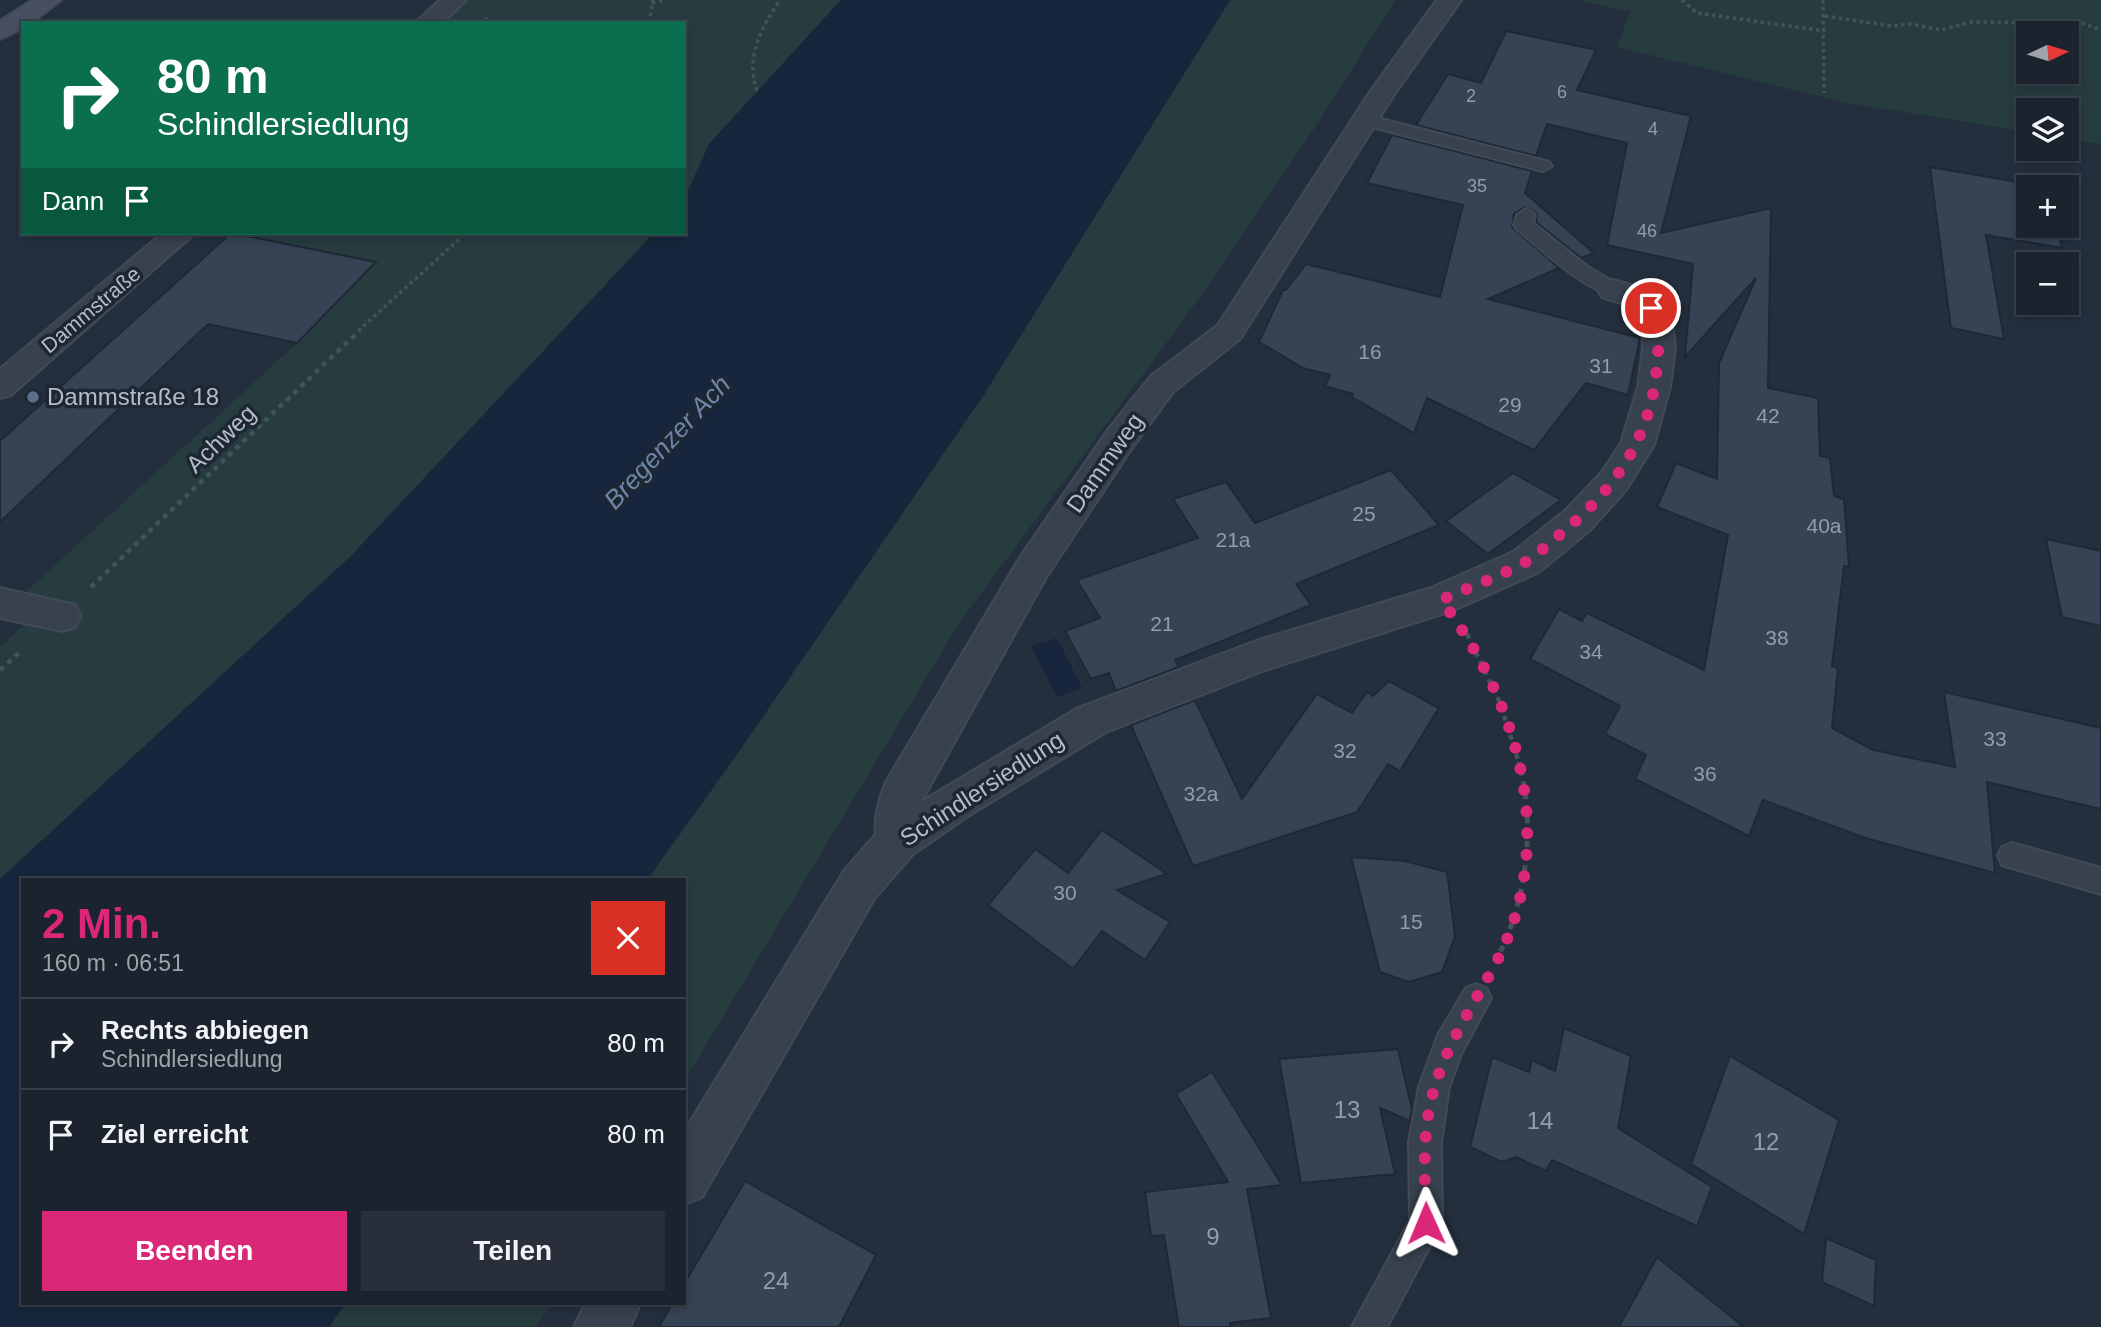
<!DOCTYPE html>
<html lang="de">
<meta charset="utf-8">
<style>
:root{--surface:#1b232e;--page:#282f3a;--text:#f1f3f6;--muted:#a0a4aa;--line:#39404a;--accent:#db2777}
body{margin:0;font-family:Helvetica,sans-serif;background:var(--page);color:var(--text);height:100vh;display:flex;flex-direction:column;font-size:26px;white-space:nowrap}
*{box-sizing:border-box;margin:0}
p{font-size:23px;color:var(--muted)}
.icon{flex:none;width:38px;height:38px;fill:none;stroke:currentColor;stroke-width:2;stroke-linecap:round;stroke-linejoin:round}
.map{position:relative;flex:1;overflow:hidden}
.side{position:absolute;left:21px;top:878px;width:665px;height:427px;display:flex;flex-direction:column;background:var(--surface);border-radius:0px;box-shadow:0 4px 10px #0003,0 0 0 2px var(--line)}
.side>*{flex:none}
.hud{position:absolute;left:21px;top:21px;width:665px;height:214px;border-radius:0px;box-shadow:0 4px 10px #0003,0 0 0 2px var(--line);background:#0b6e4f;color:#fff;overflow:hidden}
.needle{width:46px;rotate:86deg}
.buttons{position:absolute;left:2016px;top:21px;display:grid;gap:14px}
.buttons a{display:grid;place-items:center;width:63px;height:63px;border-radius:0px;background:var(--surface);box-shadow:0 4px 10px #0003,0 0 0 2px var(--line);font-size:35px}
.pin{position:absolute;display:grid;place-items:center;width:60px;height:60px;color:#fff;margin:-30px;border:4px solid #fff;border-radius:50%;box-shadow:0 2px 7px #0007}
.me{position:absolute;width:77px;margin:-38px;rotate:359deg;stroke-linejoin:round;filter:drop-shadow(0 0 5px #0008)}
.turn{display:flex;align-items:center;gap:24px;height:147px;padding:0 21px;font-size:32px}
.turn .icon{width:91px;height:91px;stroke-width:2.5}
.turn b{display:block;font-size:49px;line-height:60px}
.then{display:flex;align-items:center;height:66px;padding:0 21px;background:#0003;gap:14px;font-size:26px}
.round{display:grid;place-items:center;flex:none;width:74px;height:74px;border-radius:0px;background:var(--page)}
.headline{display:flex;align-items:center;justify-content:space-between;height:119px;padding:0 21px}
h1{font-size:42px;font-weight:600;line-height:52px;color:var(--accent)}
.action{display:flex;gap:14px;margin-top:auto;padding:14px 21px}
.action a{flex:1;height:80px;border-radius:0px;background:var(--accent);color:#fff;font-size:28px;font-weight:600;line-height:80px;text-align:center}
.action a+a{background:var(--page);color:var(--text)}
ul{padding:0;list-style:none}
li{display:flex;align-items:center;gap:21px;height:91px;padding:0 21px;border-top:2px solid var(--line)}
li div{flex:1}
li b{display:block;font-size:26px}
li em{font-style:normal}
.map>svg:first-child{display:block}
</style>
<div class="map">
<svg width="2101" height="1327" viewBox="0 0 2101 1327">
<rect width="100%" height="100%" fill="#242f3e"/>
<g fill="#263c3f" fill-rule="evenodd">
<polygon points="454,0 841,0 709,144 684,200 684,23 427,23"/>
<polygon points="1230,0 1395,0 1322,117 1203,293 960,622 684,1082 684,880 647,880 738,753 985,393"/>
<path d="M1578,0H2101V144L2067,139V110H2028V132L1842,102L1617,47L1630,12ZM2028,33H2067V72H2028Z"/>
<polygon points="238,233 654,233 351,556 0,879 0,647 35,614 16,601 297,343 375,263"/>
<polygon points="345,1304 550,1304 536,1327 329,1327"/>
</g>
<g fill="#17263c">
<polygon points="841,0 1230,0 985,393 738,753 647,880 23,880 23,1304 345,1304 329,1327 0,1327 0,879 351,556 654,233 684,233 684,200 709,144"/>
<polygon points="1057,638 1082,688 1057,697 1031,646"/>
</g>
<g fill="#364354" stroke="#1f2835" stroke-width="2">
<polygon points="1506,31 1596,50 1577,90 1691,116 1661,233 1771,208 1768,388 1818,398 1820,456 1830,458 1834,496 1844,499 1849,567 1844,566 1832,666 1838,668 1832,728 1873,750 1955,767 1944,692 2101,728 2101,809 1987,782 1995,873 1865,838 1763,800 1749,836 1635,779 1646,755 1605,734 1620,706 1530,659 1559,609 1582,621 1587,613 1704,670 1728,535 1657,507 1676,463 1717,479 1719,363 1756,278 1685,357 1693,264 1607,245 1627,143 1547,124 1536,156 1416,125 1448,74 1481,83"/>
<polygon points="1392,135 1532,171 1525,193 1594,253 1581,258 1536,222 1537,214 1525,207 1514,214 1512,227 1559,268 1488,299 1640,338 1628,395 1586,383 1534,450 1427,398 1414,433 1352,397 1353,394 1325,386 1330,375 1303,368 1259,342 1283,290 1286,290 1306,264 1440,297 1463,205 1367,183"/>
<polygon points="1930,167 2047,187 2028,187 2028,226 2057,226 2062,248 1986,235 2004,339 1951,328"/>
<polygon points="231,233 376,262 297,343 208,324 0,522 0,441"/>
<polygon points="1391,470 1439,525 1296,584 1311,605 1175,660 1179,667 1116,691 1109,673 1091,679 1065,631 1100,618 1077,580 1198,538 1173,499 1226,482 1255,523"/>
<polygon points="1513,473 1561,500 1488,554 1446,521"/>
<polygon points="2046,539 2101,551 2101,626 2062,617"/>
<polygon points="1389,681 1439,708 1400,771 1388,764 1357,812 1193,866 1131,725 1195,700 1242,799 1317,694 1352,713 1367,692 1373,696"/>
<polygon points="1102,830 1167,874 1117,890 1170,922 1145,960 1102,931 1073,969 988,905 1035,849 1068,873"/>
<polygon points="1351,857 1405,861 1447,872 1455,936 1442,972 1409,982 1380,972"/>
<polygon points="1564,1028 1631,1056 1618,1128 1712,1187 1697,1226 1552,1160 1546,1171 1516,1157 1502,1162 1470,1147 1492,1057 1529,1072 1532,1060 1555,1071"/>
<polygon points="1398,1049 1412,1109 1410,1121 1380,1108 1395,1174 1301,1183 1279,1059"/>
<polygon points="1730,1056 1839,1120 1804,1234 1691,1164"/>
<polygon points="1212,1072 1282,1185 1247,1189 1271,1318 1230,1323 1230,1327 1179,1327 1164,1235 1151,1236 1145,1192 1228,1182 1176,1094"/>
<polygon points="745,1181 876,1255 839,1327 659,1327 672,1304 684,1304 684,1284"/>
<polygon points="1826,1238 1876,1260 1874,1306 1822,1282"/>
<polygon points="1657,1257 1744,1327 1619,1327"/>
</g>
<g fill="none" stroke-linecap="round" stroke-linejoin="round">
<g stroke="#414a57" stroke-width="4">
<g id="service">
<polygon points="1366,115 1549,162 1552,166 1543,171 1360,124 1358,120"/>
<path d="M1526,209L1535,215L1533,223L1588,267L1620,286L1623,290L1620,294C1596,301 1536,245 1517,229L1514,225L1517,215Z"/>
<polygon points="2012,843 2101,868 2101,894 2002,865 1998,856 2002,847"/>
<polygon points="1476,984 1486,988 1491,998 1461,1054 1449,1087 1441,1142 1442,1223 1387,1327 1352,1327 1410,1220 1409,1142 1419,1087 1438,1035 1466,988"/>
</g>
</g>
<g stroke="#414a57" stroke-width="4">
<g id="minor">
<polygon points="440,0 466,0 442,23 415,23"/>
<path d="M1437,0H1461L1395,93L1240,339L1173,392L1132,448L1045,579L921,802L1078,708L1256,641L1431,588L1513,552L1566,510L1602,472L1621,443L1638,387L1643,348L1642,320L1628,305L1602,297L1598,290L1602,283L1613,280L1624,283L1650,291L1662,301L1672,320L1675,348L1670,387L1654,445L1626,490L1590,530L1539,572L1454,610L1265,670L1106,732L968,816L913,854L874,899L702,1197L684,1204V1132L844,871L876,834C874,816 879,799 886,782L1019,559L1108,430L1151,376L1218,325L1370,92Z"/>
<polygon points="163,233 195,233 11,395 0,398 0,369"/>
<polygon points="0,588 75,605 81,616 75,627 62,631 0,618"/>
<polygon points="585,1304 640,1304 630,1327 574,1327"/>
</g>
</g>
<g stroke="#414a57" stroke-width="4">
<polygon id="secondary" points="33,0 61,0 31,23 23,23 23,28 0,39 0,21"/>
</g>
<g stroke="#3f5557" stroke-width="3.5" stroke-dasharray="3.5 3.5" stroke-linecap="butt">
<polyline points="1682,0 1697,13 1825,31"/>
<polyline points="1823,0 1824,93"/>
<polyline points="652,3 666,0"/>
<polyline points="1825,16 1892,26 1911,24 1941,30 1971,22 2082,23 2101,30"/>
<polyline points="485,19 501,23"/>
<polyline points="649,23 653,0"/>
<path d="M757,91C745,56 761,29 780,0"/>
<polyline points="358,331 466,233"/>
</g>
<g stroke="#3f5557" stroke-width="4.5" stroke-dasharray="5 5" stroke-linecap="butt">
<polyline points="91,587 360,330"/>
<polyline points="1467,634 1500,703 1519,763"/>
<polyline points="0,670 20,652"/>
</g>
<path stroke="#3f5557" stroke-width="5" stroke-dasharray="6 6" stroke-linecap="butt" d="M1495,962C1527,903 1536,826 1519,762"/>
<use href="#service" fill="#38414e" fill-rule="evenodd"/>
<use href="#minor" fill="#38414e" fill-rule="evenodd"/>
<use href="#secondary" fill="#465061" fill-rule="evenodd"/>
</g>
<g fill="none" stroke-linecap="round" stroke-linejoin="round">
<path stroke="#db2777" stroke-width="12" stroke-dasharray="0 21.6" d="M1426,1223C1425,1177 1421,1130 1435,1086C1449,1038 1479,997 1501,953C1557,834 1517,700 1441,600C1468,588 1498,577 1524,563C1536,556 1547,545 1558,536C1611,493 1647,445 1656,376C1658,352 1662,329 1651,308"/>
</g>
<circle fill="#5c6f8a" stroke="#1d2633" stroke-width="2.5" cx="33" cy="397" r="7"/>
<g text-anchor="middle" stroke-width="7" stroke-linejoin="round" paint-order="stroke">
<g font-size="18" fill="#929caa">
<text x="1562" y="98">6</text>
<text x="1471" y="102">2</text>
<text x="1653" y="135">4</text>
<text x="1477" y="192">35</text>
<text x="1647" y="237">46</text>
</g>
<g font-size="21" fill="#b4bcc9" stroke="#1d2633">
<text transform="translate(91 310) rotate(-40)" y="7">Dammstraße</text>
</g>
<g font-size="21" fill="#929caa">
<text x="1370" y="359">16</text>
<text x="1601" y="373">31</text>
<text x="1510" y="412">29</text>
<text x="1768" y="423">42</text>
<text x="1364" y="521">25</text>
<text x="1824" y="533">40a</text>
<text x="1233" y="547">21a</text>
<text x="1162" y="631">21</text>
<text x="1777" y="645">38</text>
<text x="1591" y="659">34</text>
<text x="1995" y="746">33</text>
<text x="1345" y="758">32</text>
<text x="1705" y="781">36</text>
<text x="1201" y="801">32a</text>
<text x="1065" y="900">30</text>
<text x="1411" y="929">15</text>
</g>
<g font-size="24" fill="#b4bcc9" stroke="#1d2633" text-anchor="start">
<text x="47" y="405">Dammstraße 18</text>
</g>
<g font-size="24" fill="#b4bcc9" stroke="#1d2633">
<text transform="translate(221 439) rotate(-44)" y="8">Achweg</text>
<text transform="translate(1105 463) rotate(-55)" y="8">Dammweg</text>
<text transform="translate(982 789) rotate(-33)" y="8">Schindlersiedlung</text>
</g>
<g font-size="24" fill="#929caa">
<text x="1347" y="1118">13</text>
<text x="1540" y="1129">14</text>
<text x="1766" y="1150">12</text>
<text x="1213" y="1245">9</text>
<text x="776" y="1289">24</text>
</g>
<g font-size="26" font-style="italic" fill="#6d86a8" stroke="#1d2633">
<text transform="translate(667 442) rotate(-47)" y="9">Bregenzer Ach</text>
</g>
</g>
</svg>
<div class="buttons">
<a><svg class="needle" viewBox="-14 -14 28 28"><path d="M0-13l5 13h-10z" fill="#e53935"/><path d="M0 13l5-13h-10z" fill="#a0a4aa"/></svg></a>
<a><svg class="icon" aria-label="layers" viewBox="0 0 24 24"><path d="M12 4l9 5-9 5-9-5zM3 14l9 5 9-5"/></svg></a>
<a>+</a>
<a>−</a>
</div>
<div class="pin" style="left:1651px;top:308px;background:#d93025"><svg class="icon" aria-label="arrive" viewBox="0 0 24 24"><path d="M6 21V4h12l-3 4 3 4H6"/></svg></div>
<svg class="me" style="left:1426px;top:1223px" viewBox="-20 -20 40 40"><path d="M0-17L14 15 0 8-14 15z" fill="#db2777" stroke="#fff" stroke-width="4"/></svg>
<div class="hud">
<div class="turn"><svg class="icon" aria-label="right" viewBox="0 0 24 24"><path d="M7 20v-9h11M14 6l5 5-5 5"/></svg><div><b>80 m</b>Schindlersiedlung</div></div>
<div class="then">Dann<svg class="icon" aria-label="arrive" viewBox="0 0 24 24"><path d="M6 21V4h12l-3 4 3 4H6"/></svg></div>
</div>
<section class="side">
<div class="headline"><div><h1>2 Min.</h1><p>160 m · 06:51</p></div><a class="round" style="background:#d93025;color:#fff"><svg class="icon" aria-label="close" viewBox="0 0 24 24"><path d="M6 6l12 12M18 6L6 18"/></svg></a></div>
<ul>
<li><svg class="icon" aria-label="right" viewBox="0 0 24 24"><path d="M7 20v-9h11M14 6l5 5-5 5"/></svg><div><b>Rechts abbiegen</b><p>Schindlersiedlung</p></div><em>80 m</em></li>
<li><svg class="icon" aria-label="arrive" viewBox="0 0 24 24"><path d="M6 21V4h12l-3 4 3 4H6"/></svg><div><b>Ziel erreicht</b></div><em>80 m</em></li>
</ul>
<div class="action"><a>Beenden</a><a>Teilen</a></div>
</section>
</div>
